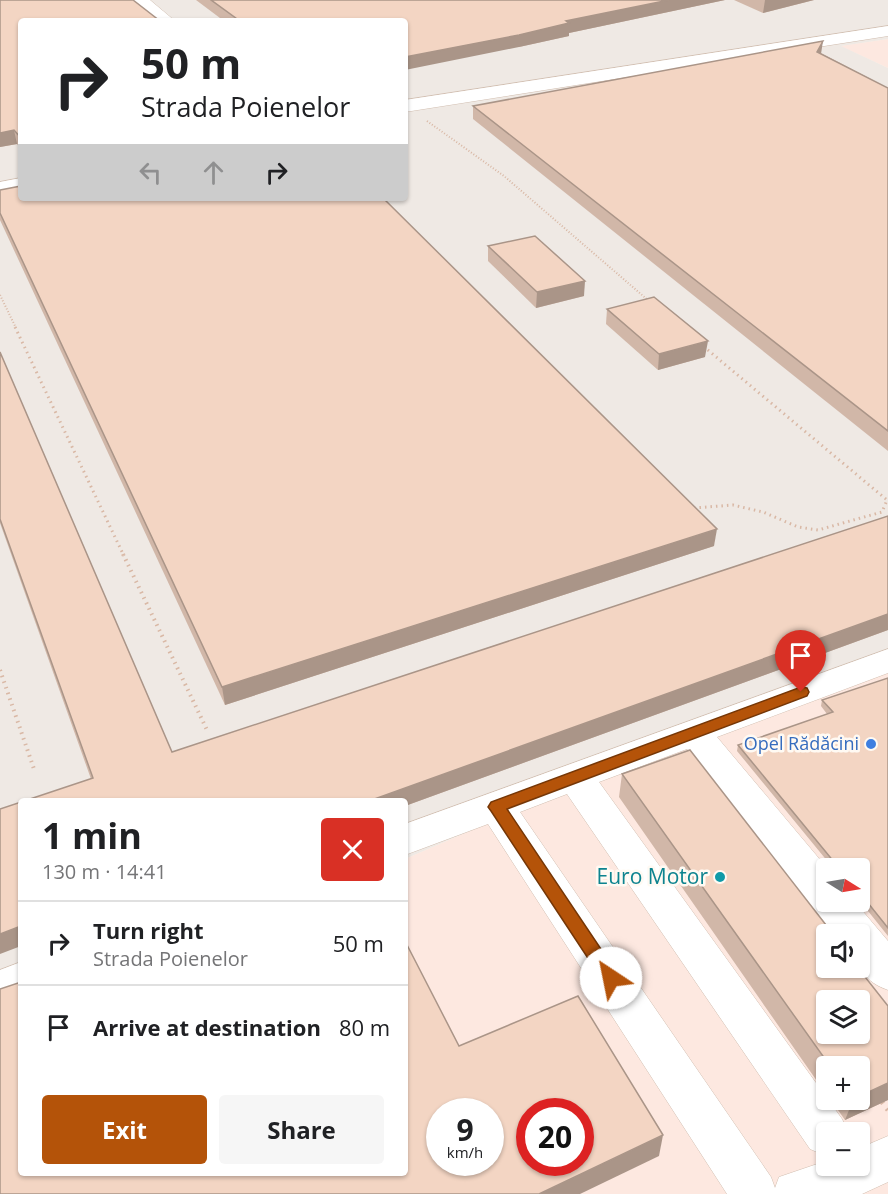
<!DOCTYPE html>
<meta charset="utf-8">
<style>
:root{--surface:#fff;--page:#f6f6f6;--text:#202124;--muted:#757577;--line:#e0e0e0;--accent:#b45309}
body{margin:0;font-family:"Open Sans",sans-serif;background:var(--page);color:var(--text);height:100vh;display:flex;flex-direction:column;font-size:22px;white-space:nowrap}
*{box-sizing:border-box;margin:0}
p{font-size:20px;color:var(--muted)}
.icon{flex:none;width:33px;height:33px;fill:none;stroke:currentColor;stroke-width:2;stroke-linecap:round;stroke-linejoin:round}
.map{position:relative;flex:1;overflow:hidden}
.sheet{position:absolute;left:18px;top:798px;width:390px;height:378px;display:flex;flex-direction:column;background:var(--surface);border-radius:6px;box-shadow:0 2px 4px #0004}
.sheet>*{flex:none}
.hud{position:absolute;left:18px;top:18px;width:390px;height:183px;border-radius:6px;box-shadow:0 2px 4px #0004;background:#fff;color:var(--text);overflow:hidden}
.needle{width:39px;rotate:101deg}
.controls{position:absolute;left:816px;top:858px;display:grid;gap:12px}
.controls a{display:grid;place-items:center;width:54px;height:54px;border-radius:6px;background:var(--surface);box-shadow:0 2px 4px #0004;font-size:30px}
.speed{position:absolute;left:426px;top:1098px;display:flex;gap:12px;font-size:30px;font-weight:700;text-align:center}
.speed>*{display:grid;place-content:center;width:78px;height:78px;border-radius:50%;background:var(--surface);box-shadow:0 2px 4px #0004;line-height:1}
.speed small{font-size:15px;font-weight:400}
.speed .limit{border:9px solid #d22;background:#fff;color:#111}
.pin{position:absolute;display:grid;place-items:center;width:51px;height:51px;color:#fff;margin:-62px -26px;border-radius:50% 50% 50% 0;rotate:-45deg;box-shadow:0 0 6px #0007}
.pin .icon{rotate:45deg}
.me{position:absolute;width:66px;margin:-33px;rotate:326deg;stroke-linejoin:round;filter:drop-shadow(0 0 4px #0008)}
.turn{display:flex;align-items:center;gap:21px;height:126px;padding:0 24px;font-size:27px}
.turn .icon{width:78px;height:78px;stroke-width:2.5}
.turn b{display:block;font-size:42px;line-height:51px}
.lanes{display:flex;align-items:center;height:57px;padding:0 24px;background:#0003;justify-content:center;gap:30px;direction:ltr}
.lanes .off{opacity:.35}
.round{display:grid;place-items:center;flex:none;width:63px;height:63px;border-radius:6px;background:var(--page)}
.overview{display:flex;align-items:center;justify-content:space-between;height:102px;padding:0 24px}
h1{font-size:36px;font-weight:700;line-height:45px}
.primary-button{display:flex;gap:12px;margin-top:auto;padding:12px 24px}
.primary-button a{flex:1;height:69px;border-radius:6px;background:var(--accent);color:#fff;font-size:24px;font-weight:700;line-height:69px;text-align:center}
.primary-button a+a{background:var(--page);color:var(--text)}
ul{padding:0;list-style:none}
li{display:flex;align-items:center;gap:18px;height:84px;padding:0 24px;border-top:2px solid var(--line)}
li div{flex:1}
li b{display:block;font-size:22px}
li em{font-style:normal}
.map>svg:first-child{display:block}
</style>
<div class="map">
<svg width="888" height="1194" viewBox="0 0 888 1194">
<rect width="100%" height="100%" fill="#fdf6ec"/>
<g fill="#fde8e0" fill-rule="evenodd">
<polygon points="888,39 888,68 840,46"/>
<path d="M888,655V1194H0V1034L21,1173H405V859L652,752ZM826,868H860V902H826ZM826,934H860V968H826ZM826,1000H860V1034H826ZM826,1066H860V1100H826ZM440,1112H490V1162H440ZM530,1112H580V1162H530ZM826,1132H860V1166H826Z"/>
</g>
<path fill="#efe9e4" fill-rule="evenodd" d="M0,0H888V39L841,46L888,68V655L652,752L405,859V801H21V1025L0,1034ZM21,21H405V198H21Z"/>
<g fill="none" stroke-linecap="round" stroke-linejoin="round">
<g stroke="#d1beb0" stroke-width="1">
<g id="minor">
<polygon points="132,0 150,0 175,21 157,21"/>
<polygon points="888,26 888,36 405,112 405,100"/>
<polygon points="21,178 21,190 0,194 0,182"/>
<path d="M888,649V673L717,737L827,868L826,902H855L888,941V990C857,979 860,963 860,934H834L687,749L599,782L842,1119L848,1132H826V1156L810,1149L567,794L520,812L771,1177L775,1188L779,1177L826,1161V1166H860V1148L888,1136V1182L862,1194H727L488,824L405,855V824Z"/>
<polygon points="21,962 21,999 0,1006 0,970"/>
</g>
</g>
<g stroke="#d9b8a5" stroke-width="2" stroke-dasharray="1 2" stroke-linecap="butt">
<polyline points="427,121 504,176 649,301"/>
<polyline points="0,295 16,328"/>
</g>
<g stroke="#d9b8a5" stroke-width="3" stroke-dasharray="1.5 4" stroke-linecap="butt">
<polyline points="15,327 124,556"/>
<polyline points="694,508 733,505 763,512 798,527 818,530 882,512 887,500 703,346"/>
</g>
<g stroke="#d9b8a5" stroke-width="4" stroke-dasharray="1.5 4.5" stroke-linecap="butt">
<polyline points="123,554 207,730"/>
<polyline points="0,670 35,772"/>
</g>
<polyline stroke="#d9b8a5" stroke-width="5" stroke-dasharray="2 6" stroke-linecap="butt" points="882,1102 888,1110"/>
<use href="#minor" fill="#fff" fill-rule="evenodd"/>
</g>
<g fill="#d1b7a8">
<polygon points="196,0 725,0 569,33 569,36 519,47 405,21 224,21"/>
<polygon points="734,0 814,0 763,13"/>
<polygon points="21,21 21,149 17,144 0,147"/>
<polygon points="821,53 888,88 888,451 473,119 473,106"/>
<polygon points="0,190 714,546 225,705 0,220"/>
<polygon points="488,246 584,296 536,308 488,261"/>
<polygon points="607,309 705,357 658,370 606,324"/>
<polygon points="0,352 172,752 888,516 888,630 405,806 91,779 0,523"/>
<polygon points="888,678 888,936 860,901 860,868 833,868 737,751 738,745 827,714 821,706 822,700"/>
<polygon points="622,774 888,1100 845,1120 831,1100 860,1100 860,1066 826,1066 826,1094 619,797"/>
</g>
<g fill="#aa9588">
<polygon points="669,0 725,0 569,33 569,36 519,47 405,70 405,57 566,21"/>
<polygon points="765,0 814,0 763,13"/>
<polygon points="823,41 821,54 817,52"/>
<polygon points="14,130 17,144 0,147 0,133"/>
<polygon points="585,281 584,296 536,308 537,292"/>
<polygon points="708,341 705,357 658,370 659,354"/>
<polygon points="717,529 714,546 225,705 222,687"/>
<polygon points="888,614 888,630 405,806 405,801 369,801"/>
<polygon points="21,926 21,946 0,954 0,934"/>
<polygon points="888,1083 888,1100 845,1120 853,1100 860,1100 860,1096"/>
<polygon points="663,1135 659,1156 580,1194 539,1194"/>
</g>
<g fill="#f3d5c3" stroke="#aa9588" stroke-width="1.5" fill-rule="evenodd">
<polygon points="0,0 133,0 160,21 21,21 21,138 14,130 0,133"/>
<polygon points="211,0 669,0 566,21 569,23 519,35 405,57 405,21 240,21"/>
<polygon points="823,41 817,52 888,88 888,431 473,106"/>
<polygon points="21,186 21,198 383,198 717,529 222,687 0,213 0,190"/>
<polygon points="535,236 585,281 537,292 488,246"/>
<polygon points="654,297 708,341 659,354 607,309"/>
<polygon points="0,352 172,752 888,516 888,614 369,801 24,801 93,778 0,519"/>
<polygon points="888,678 888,928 860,893 860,868 839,868 738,745 833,712 822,700"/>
<path d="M690,750L833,934H826V968H858L888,1006V1083L860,1096V1066H830L622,774ZM826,1000H860V1034H826Z"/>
<polygon points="21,802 21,926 0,934 0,809"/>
<path d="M405,941L459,1046L578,996L663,1135L539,1194H0V989L21,982V1173H405ZM440,1112H490V1162H440ZM530,1112H580V1162H530Z"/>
</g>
<polygon fill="#b45309" stroke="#753606" stroke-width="1.5" points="801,687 807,688 809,692 807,696 507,809 617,973 620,978 617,984 611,986 605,984 491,811 488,807 491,802"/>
<circle fill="#3f7fe0" stroke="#fffaf3" stroke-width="2" cx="871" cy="744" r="6"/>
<circle fill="#0f9aa8" stroke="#fffaf3" stroke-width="2" cx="720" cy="877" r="6"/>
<g text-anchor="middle" stroke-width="5" stroke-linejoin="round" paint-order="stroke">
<g font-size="18" fill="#366cbe" stroke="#fffaf3" text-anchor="end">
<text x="859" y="750">Opel Rădăcini</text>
</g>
<g font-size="21" fill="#0d838f" stroke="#fffaf3" text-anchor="end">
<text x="708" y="884">Euro Motor</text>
</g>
</g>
</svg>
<div class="controls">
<a><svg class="needle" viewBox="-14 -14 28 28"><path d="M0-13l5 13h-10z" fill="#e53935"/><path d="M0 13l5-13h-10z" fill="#757577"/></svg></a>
<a><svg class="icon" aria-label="sound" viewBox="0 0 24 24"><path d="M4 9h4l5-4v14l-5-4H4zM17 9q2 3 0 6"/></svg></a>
<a><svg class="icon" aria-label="layers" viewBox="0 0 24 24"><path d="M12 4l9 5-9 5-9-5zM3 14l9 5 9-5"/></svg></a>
<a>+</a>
<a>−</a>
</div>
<div class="speed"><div>9<small>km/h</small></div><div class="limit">20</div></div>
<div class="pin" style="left:801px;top:692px;background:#d93025"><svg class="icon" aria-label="arrive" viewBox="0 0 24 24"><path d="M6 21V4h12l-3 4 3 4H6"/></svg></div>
<svg class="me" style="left:611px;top:978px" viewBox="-20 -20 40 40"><circle r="19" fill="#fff"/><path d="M0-13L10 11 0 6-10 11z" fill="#b45309"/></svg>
<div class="hud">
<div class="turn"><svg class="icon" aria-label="right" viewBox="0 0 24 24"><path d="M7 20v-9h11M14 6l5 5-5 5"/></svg><div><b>50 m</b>Strada Poienelor</div></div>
<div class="lanes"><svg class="icon off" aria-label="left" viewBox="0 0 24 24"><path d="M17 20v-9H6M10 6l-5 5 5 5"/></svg><svg class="icon off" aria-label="ahead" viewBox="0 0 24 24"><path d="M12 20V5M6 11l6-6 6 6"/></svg><svg class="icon" aria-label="right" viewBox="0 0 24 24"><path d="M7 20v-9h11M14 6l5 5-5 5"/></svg></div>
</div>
<section class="sheet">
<div class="overview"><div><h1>1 min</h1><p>130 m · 14:41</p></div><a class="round" style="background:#d93025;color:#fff"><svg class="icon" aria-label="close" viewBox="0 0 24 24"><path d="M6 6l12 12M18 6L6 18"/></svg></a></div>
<ul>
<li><svg class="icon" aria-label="right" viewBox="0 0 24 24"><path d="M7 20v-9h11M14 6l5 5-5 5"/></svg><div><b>Turn right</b><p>Strada Poienelor</p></div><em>50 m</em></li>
<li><svg class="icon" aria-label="arrive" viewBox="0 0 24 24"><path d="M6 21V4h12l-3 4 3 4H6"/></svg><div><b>Arrive at destination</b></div><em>80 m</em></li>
</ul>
<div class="primary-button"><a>Exit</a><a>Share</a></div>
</section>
</div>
